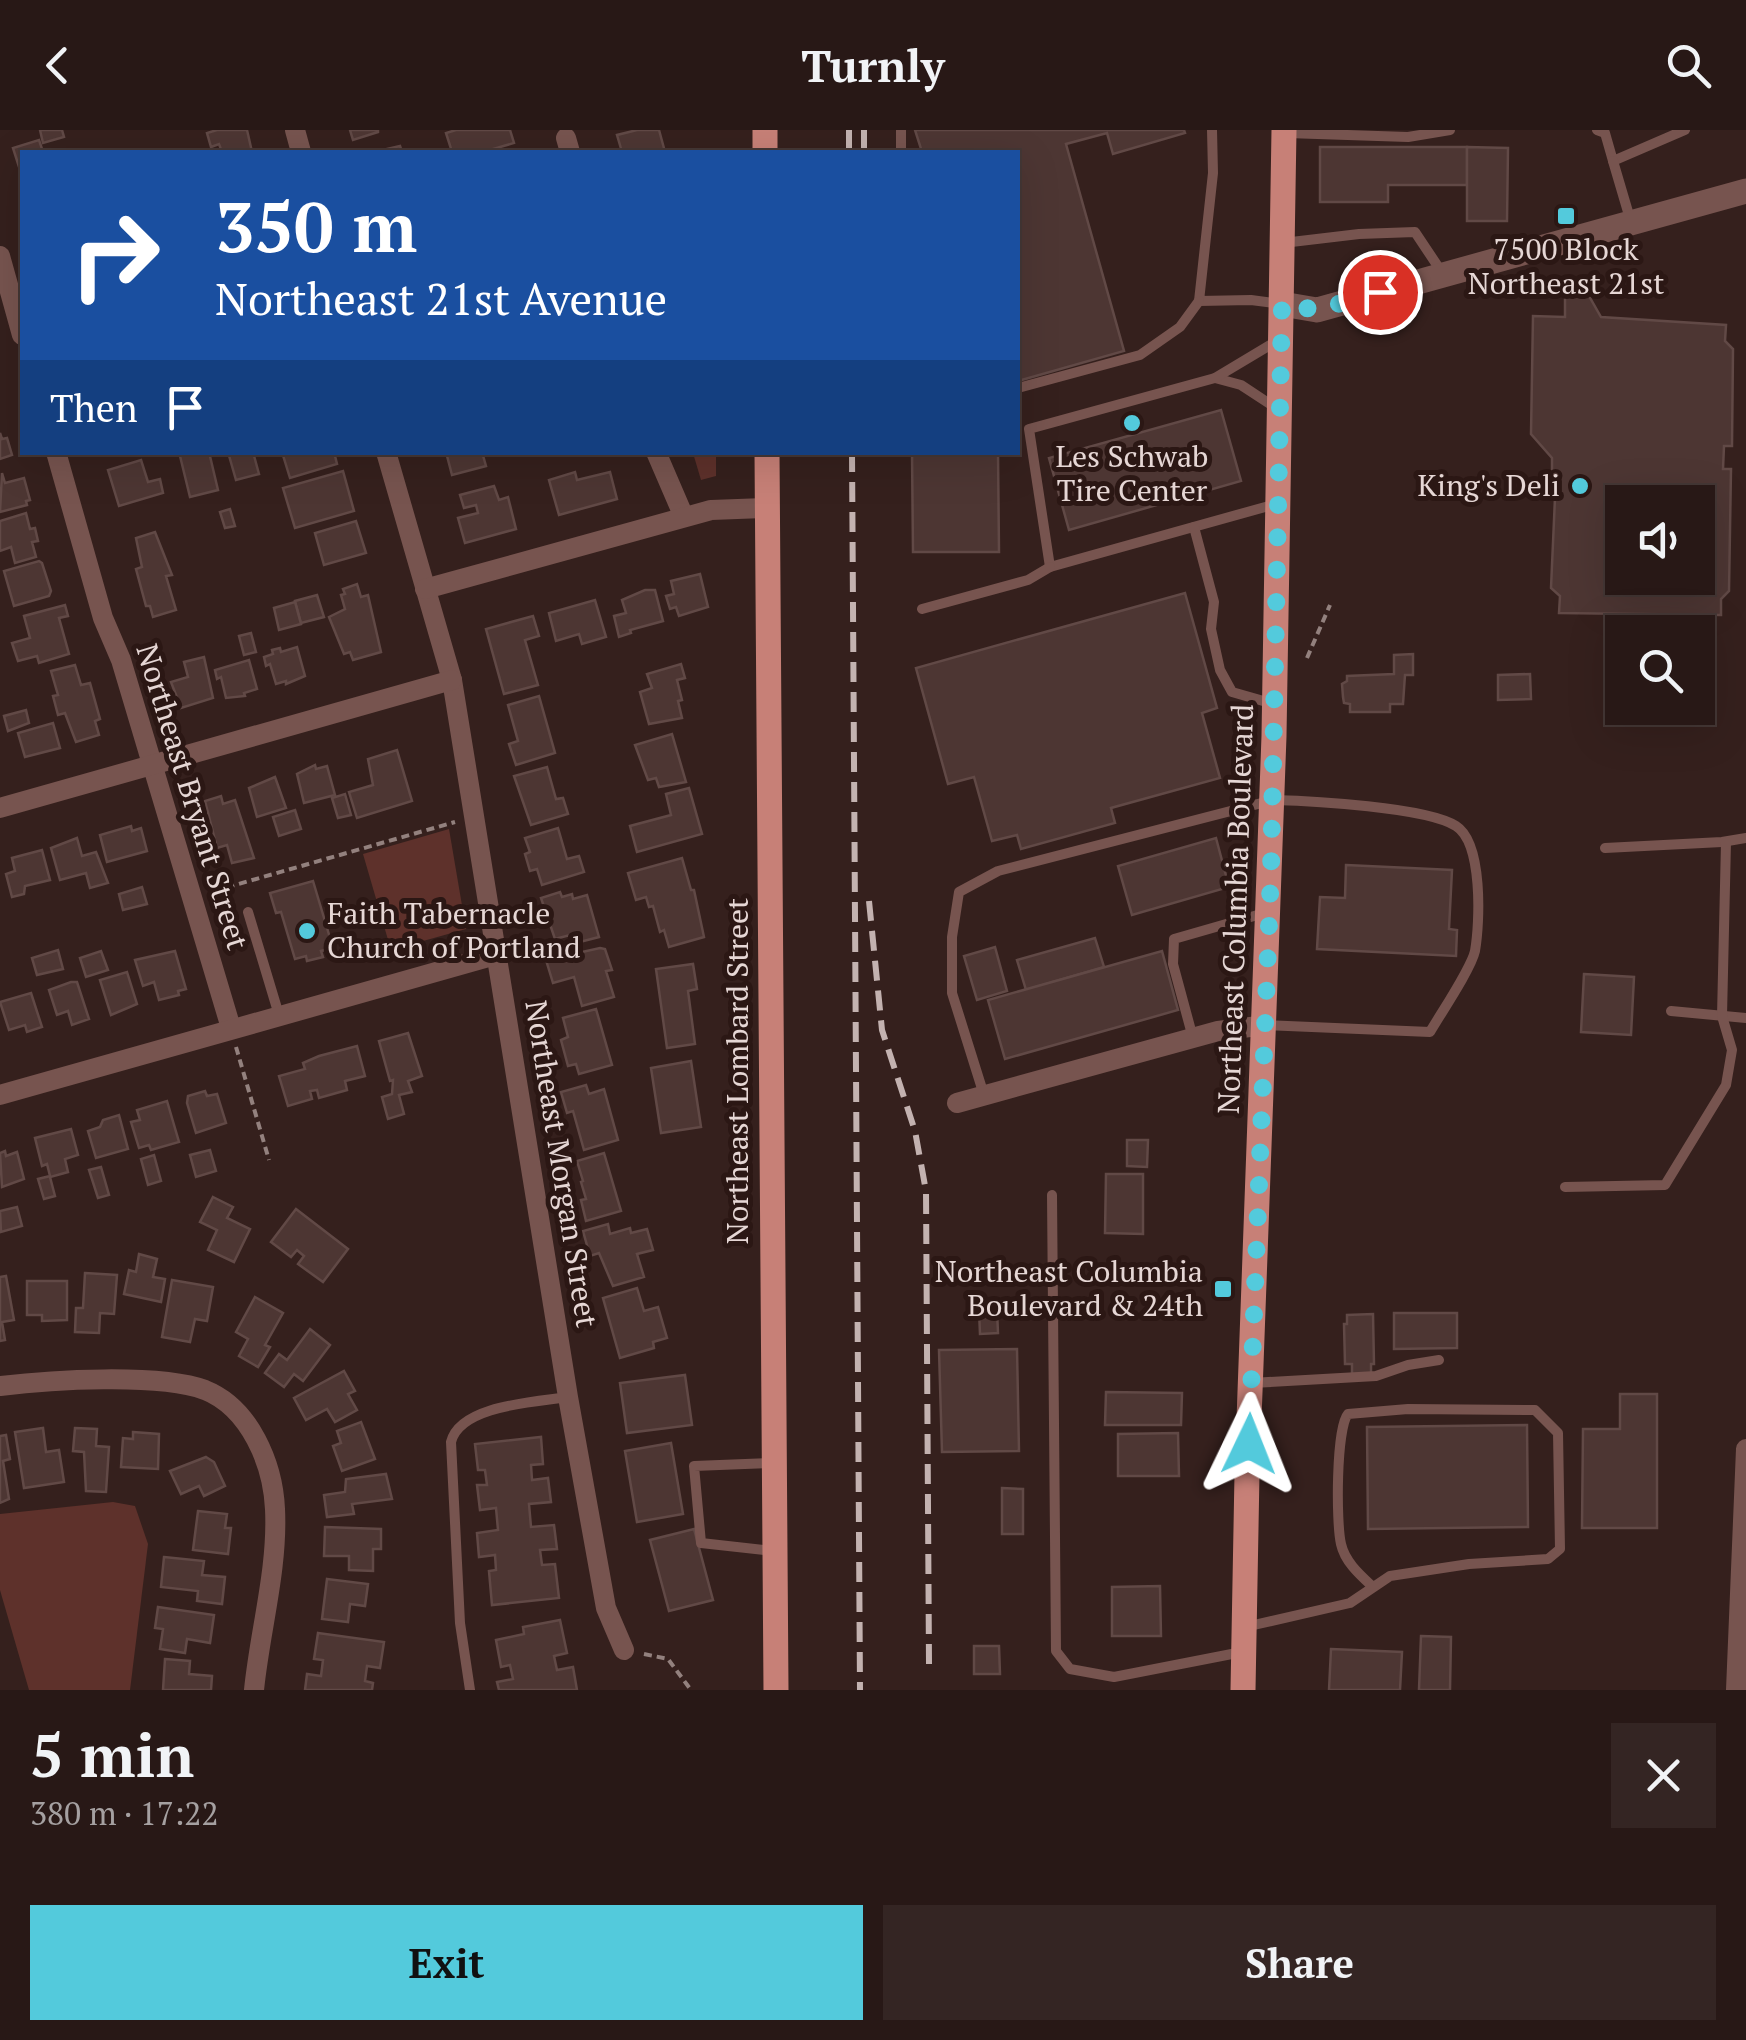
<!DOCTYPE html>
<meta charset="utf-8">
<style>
:root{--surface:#281816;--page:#342523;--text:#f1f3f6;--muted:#a5a0a1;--line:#443735;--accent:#53cadc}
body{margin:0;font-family:"PT Serif",serif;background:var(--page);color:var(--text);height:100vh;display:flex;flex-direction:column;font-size:38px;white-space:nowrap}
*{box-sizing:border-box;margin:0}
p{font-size:32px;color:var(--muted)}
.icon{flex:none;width:55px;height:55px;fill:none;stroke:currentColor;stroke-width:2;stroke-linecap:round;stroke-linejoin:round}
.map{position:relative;height:1560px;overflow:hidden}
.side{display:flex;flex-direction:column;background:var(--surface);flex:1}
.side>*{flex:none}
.hud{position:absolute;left:20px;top:20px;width:1000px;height:305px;border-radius:0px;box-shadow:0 10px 40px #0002,0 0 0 2px var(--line);background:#1a4fa0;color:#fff;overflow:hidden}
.fabs{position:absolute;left:1605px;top:355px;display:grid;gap:20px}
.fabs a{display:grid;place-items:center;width:110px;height:110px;border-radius:0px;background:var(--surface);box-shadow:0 10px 40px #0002,0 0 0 2px var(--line);font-size:50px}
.pin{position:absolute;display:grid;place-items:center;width:85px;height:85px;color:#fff;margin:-42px;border:5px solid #fff;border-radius:50%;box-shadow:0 2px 10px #0007}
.me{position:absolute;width:110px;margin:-55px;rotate:2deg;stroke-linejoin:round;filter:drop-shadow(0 0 8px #0008)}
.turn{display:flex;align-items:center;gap:35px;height:210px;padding:0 30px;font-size:45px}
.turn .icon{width:130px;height:130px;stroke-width:2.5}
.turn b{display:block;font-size:70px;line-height:85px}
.then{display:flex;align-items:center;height:95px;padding:0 30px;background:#0003;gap:20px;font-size:38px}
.round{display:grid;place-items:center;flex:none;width:105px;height:105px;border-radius:0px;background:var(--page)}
.head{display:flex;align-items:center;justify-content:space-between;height:170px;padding:0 30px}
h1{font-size:60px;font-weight:600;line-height:75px}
.primary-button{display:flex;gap:20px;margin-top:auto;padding:20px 30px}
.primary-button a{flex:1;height:115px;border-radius:0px;background:var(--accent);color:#111;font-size:40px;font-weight:600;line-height:115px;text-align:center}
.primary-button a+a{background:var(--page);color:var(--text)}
header{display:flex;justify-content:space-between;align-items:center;height:130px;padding:0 30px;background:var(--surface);font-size:45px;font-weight:600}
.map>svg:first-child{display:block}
</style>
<header><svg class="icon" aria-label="back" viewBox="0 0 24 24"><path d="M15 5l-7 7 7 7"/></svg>Turnly<svg class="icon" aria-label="search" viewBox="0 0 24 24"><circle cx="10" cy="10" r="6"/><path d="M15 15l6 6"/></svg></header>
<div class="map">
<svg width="1746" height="1560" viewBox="0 0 1746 1560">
<rect width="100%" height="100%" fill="#35201d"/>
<g fill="#5e312b">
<polygon points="693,323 716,323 716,346 701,350"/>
<polygon points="449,699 466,799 391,820 363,724"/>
<polygon points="113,1372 135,1376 148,1414 130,1560 29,1560 0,1460 0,1384"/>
</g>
<g fill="#4d3633" stroke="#614946" stroke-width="2.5" fill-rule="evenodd">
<polygon points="40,0 62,0 64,7 43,13"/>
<polygon points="217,0 247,0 252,22 222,22 219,14 211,17 207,3"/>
<polygon points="350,0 378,0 378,2 353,10"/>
<polygon points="456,0 510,0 514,13 483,22 452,22 446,3"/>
<polygon points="637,0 659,0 665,22 622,22 617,5"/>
<polygon points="915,0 1184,0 1185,3 1113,24 1107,3 1066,14 1124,221 1018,251 1018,22 922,22"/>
<polygon points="39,10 43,22 22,22 22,36 19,37 13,18"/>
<polygon points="400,16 402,22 374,22"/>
<polygon points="1320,17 1467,17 1467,55 1388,55 1388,72 1320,72"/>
<polygon points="1467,17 1508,18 1507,91 1467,91"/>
<path d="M1565,159H1585L1601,187L1726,195L1725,211L1733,219L1732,316H1724L1723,339H1731L1729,461L1721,469V485L1559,483L1560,466L1551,458L1556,345L1552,344V328L1531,304L1533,186L1565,187ZM1622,372H1698V448H1622Z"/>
<polygon points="1221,280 1241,351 1069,400 1049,328"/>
<polygon points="0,303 2,309 7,308 12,325 0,329"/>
<polygon points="195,322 209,322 218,360 190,367 180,326"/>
<polygon points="228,322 253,322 259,344 236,350"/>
<polygon points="282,322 334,322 337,334 290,348"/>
<polygon points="446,322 482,322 486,336 452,345"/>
<polygon points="912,322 998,322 999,422 913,422"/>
<polygon points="141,330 148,352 160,349 163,363 119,376 108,340"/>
<polygon points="343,341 354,381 295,398 283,358"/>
<polygon points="575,342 577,350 610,342 617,369 559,385 549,350"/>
<polygon points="2,343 5,353 24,348 30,370 26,371 27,375 0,382"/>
<polygon points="494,356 499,370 508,367 516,399 465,413 458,388 478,383 476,375 464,378 460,365"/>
<polygon points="230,379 235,396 225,398 220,382"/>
<polygon points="26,383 30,399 35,398 38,411 32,412 36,427 15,433 11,417 0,421 0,391"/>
<polygon points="356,391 366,423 324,435 315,403"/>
<polygon points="155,402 172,445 166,446 176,480 153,487 150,476 146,476 136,439 142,437 136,408"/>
<polygon points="39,431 42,433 51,461 49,466 14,476 4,441"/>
<polygon points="700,444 708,477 679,486 676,477 670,479 666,466 674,464 671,451"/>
<polygon points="357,454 361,467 368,465 381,522 353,530 350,522 344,524 329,487 345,479 341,465 345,464 343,459"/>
<polygon points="645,460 655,460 663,491 630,500 631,503 619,507 614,486 626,483 622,470"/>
<polygon points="1185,463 1217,578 1202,583 1220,648 1111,678 1115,693 1021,719 1017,705 992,711 974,647 948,654 916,538"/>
<polygon points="317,465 324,487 301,493 295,471"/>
<polygon points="595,470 606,507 582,514 579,504 556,511 549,483"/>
<polygon points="295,472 301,494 279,500 274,478"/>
<polygon points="65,475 68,486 59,488 69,524 39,533 37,526 18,531 12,513 30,508 24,486"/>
<polygon points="533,486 539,506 525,510 538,555 504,564 486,499"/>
<polygon points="251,503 256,522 244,525 239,506"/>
<polygon points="297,517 305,546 286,554 286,551 276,554 270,534 266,536 264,527 273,524 272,520 280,518 281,522"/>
<polygon points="1614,519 1622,519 1622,553 1613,553"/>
<polygon points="1413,524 1413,545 1405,545 1403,574 1390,574 1390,582 1350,582 1350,574 1344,573 1343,567 1342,554 1347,551 1347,546 1394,544 1394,525"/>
<polygon points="204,527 213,568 181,578 171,552 188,547 184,532"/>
<polygon points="249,530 257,559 244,563 245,566 226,568 221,547 217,549 215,540"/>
<polygon points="681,534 685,548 677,550 682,570 678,571 682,588 649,594 640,562 652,558 647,544"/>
<polygon points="75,535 81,555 90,553 100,589 95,591 99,605 76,612 65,583 58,585 53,566 58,565 51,541"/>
<polygon points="1530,544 1531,569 1498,570 1498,545"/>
<polygon points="539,566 555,623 516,635 509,614 518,611 508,575"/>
<polygon points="26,580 29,593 8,601 4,586"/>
<polygon points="53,593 60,618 25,627 18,603"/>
<polygon points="672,604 686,652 659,657 656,648 648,650 635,615"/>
<polygon points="397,620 412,671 357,688 349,662 373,655 368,629"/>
<polygon points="315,635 316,639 327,636 335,665 304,673 297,644"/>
<polygon points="547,637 556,669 563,668 568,684 531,695 514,646"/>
<polygon points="275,647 286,678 257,687 249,658"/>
<polygon points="689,658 702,704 637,722 630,696 671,685 666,664"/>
<polygon points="345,664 351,685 338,688 332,668"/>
<polygon points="221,666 223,674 235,670 254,728 232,733 227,715 217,718 205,671"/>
<polygon points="295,680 301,699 279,706 273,687"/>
<polygon points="131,696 132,701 141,698 147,721 107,732 100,705"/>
<polygon points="558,698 567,729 579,726 584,742 542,755 537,739 530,741 525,724 530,722 525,708"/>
<polygon points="77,708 82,726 96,722 108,753 90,758 86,743 60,750 51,718"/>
<polygon points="1216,708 1229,757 1132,785 1118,736"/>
<polygon points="42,720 50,750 25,756 24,764 12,767 6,744 15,741 12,728"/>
<polygon points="682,728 691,760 694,760 704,807 669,817 664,800 660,802 653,776 649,777 646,767 636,770 628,743"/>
<polygon points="1346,735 1452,740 1449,799 1457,800 1456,826 1317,819 1320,767 1345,768"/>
<polygon points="313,751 333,818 321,821 323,827 307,831 306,826 295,829 281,782 276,783 270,763"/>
<polygon points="142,757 147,774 123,780 119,764"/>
<polygon points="560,762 562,767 572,764 573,769 587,765 599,807 572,814 570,805 555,809 541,768"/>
<polygon points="1095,808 1104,837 1026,860 1017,830"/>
<polygon points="995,817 1007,861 977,870 964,826"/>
<polygon points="600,818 605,819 612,840 606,841 614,867 582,876 574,847 553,853 546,830"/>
<polygon points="58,820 63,839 37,845 32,828"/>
<polygon points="101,821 108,840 86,847 80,828"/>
<polygon points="175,821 186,859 178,861 179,865 159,870 154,852 143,856 135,830"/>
<polygon points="1162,821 1178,880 1005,929 988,870"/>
<polygon points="693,834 697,859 688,861 695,914 667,918 656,839"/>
<polygon points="127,842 137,874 111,885 100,850"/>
<polygon points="1584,844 1634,847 1631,905 1581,902"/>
<polygon points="71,852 77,852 89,889 72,895 68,881 57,885 49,860"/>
<polygon points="31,863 42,897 27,902 25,895 9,900 0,872"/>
<polygon points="596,879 612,935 579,944 576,934 568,936 561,910 568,907 563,888"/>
<polygon points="408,903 422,946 408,951 412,962 399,965 404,984 388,989 382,967 392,964 393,950 390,951 379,911"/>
<polygon points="357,916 365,946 345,951 347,960 319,968 317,960 310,961 312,969 288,976 279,946 305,939 303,933 319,926"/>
<polygon points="691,931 701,997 661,1003 651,938"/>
<polygon points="586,955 589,964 604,959 618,1010 584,1020 573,981 567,983 561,962"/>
<polygon points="205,961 207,966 217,964 226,993 196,1003 187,973 188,966"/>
<polygon points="167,971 179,1012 151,1020 149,1015 139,1018 131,992 140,990 137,980"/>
<polygon points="119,985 128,1019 96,1028 88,1001 100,997 103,990"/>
<polygon points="71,999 78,1025 65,1029 68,1042 50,1047 55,1066 44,1069 38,1049 50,1046 47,1034 42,1036 35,1008"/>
<polygon points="1127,1010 1148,1010 1147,1037 1127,1036"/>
<polygon points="210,1020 216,1041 196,1047 190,1025"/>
<polygon points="5,1021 6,1026 17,1022 24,1049 2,1057 0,1023"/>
<polygon points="604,1023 621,1081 586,1091 581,1070 586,1069 581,1052 583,1051 577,1031"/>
<polygon points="154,1025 161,1051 148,1055 141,1029"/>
<polygon points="101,1037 109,1065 98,1068 89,1040"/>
<polygon points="1106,1044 1143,1044 1143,1104 1105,1103"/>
<polygon points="213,1067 233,1077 227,1088 250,1099 234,1132 208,1120 217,1100 200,1092"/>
<polygon points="17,1077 22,1096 1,1102 0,1081"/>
<polygon points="296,1079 348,1119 323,1152 298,1134 304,1126 297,1120 291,1127 271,1112"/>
<polygon points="608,1094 610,1104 630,1098 631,1103 647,1099 653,1120 637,1124 644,1147 613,1156 599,1123 590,1126 583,1101"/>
<polygon points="139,1124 157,1129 153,1147 165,1149 161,1172 124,1164 129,1140 136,1142"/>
<polygon points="85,1143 117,1145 114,1184 100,1183 99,1203 75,1202 76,1178 83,1178"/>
<polygon points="6,1146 14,1190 2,1192 5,1210 0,1211 0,1147"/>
<polygon points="172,1150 213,1157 207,1191 195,1189 190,1212 162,1207"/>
<polygon points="27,1151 67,1151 67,1190 42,1191 42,1185 27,1185"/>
<polygon points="637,1158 644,1181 658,1177 667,1208 653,1212 654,1218 620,1228 603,1168"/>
<polygon points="255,1167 283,1183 265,1215 270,1217 258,1237 239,1226 248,1209 236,1202"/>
<polygon points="979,1180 997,1180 998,1203 980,1204"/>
<polygon points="1394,1183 1457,1183 1457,1218 1394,1219"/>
<polygon points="1373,1184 1374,1234 1371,1234 1371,1245 1352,1245 1352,1234 1345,1234 1344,1194 1347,1194 1347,1185"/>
<polygon points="310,1199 330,1215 303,1251 294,1244 284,1257 265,1243 279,1224 287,1230"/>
<polygon points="1017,1219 1019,1321 942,1322 939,1220"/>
<polygon points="344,1241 355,1261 348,1264 357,1280 335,1292 327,1279 306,1290 294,1268"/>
<polygon points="685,1245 692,1295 627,1303 620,1253"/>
<polygon points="1106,1262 1182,1263 1181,1295 1105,1295"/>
<polygon points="1620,1264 1657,1264 1657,1398 1582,1398 1583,1299 1620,1299"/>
<polygon points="361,1292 375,1329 342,1341 333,1316 341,1313 337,1301"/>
<polygon points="1527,1295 1528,1397 1368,1399 1367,1297"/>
<polygon points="43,1298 46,1322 59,1320 64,1352 24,1358 15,1302"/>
<polygon points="75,1298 97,1299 96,1316 109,1317 106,1362 86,1361 84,1322 73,1321"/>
<polygon points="133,1302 159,1304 158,1339 121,1337 123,1308 133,1309"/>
<polygon points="1178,1303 1179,1346 1118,1346 1118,1304"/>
<polygon points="6,1305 10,1329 3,1331 9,1369 0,1373 0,1306"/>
<polygon points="541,1307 543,1334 531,1335 532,1350 548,1348 551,1372 529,1374 531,1397 554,1395 557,1419 540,1420 542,1435 555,1434 559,1468 492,1475 489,1441 496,1440 495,1425 479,1427 477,1403 498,1400 496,1378 480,1380 477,1355 487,1355 485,1340 478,1340 475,1314"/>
<polygon points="671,1313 683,1384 637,1392 625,1321"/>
<polygon points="206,1327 214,1332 225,1356 204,1366 199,1356 181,1364 170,1341"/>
<polygon points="386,1344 392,1369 352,1374 354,1384 327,1387 324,1365 345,1362 346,1349"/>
<polygon points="1002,1358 1023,1359 1023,1404 1002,1404"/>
<polygon points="198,1381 227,1384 225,1398 231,1398 228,1424 193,1420"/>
<polygon points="325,1397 381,1399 381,1419 373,1419 373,1441 349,1440 349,1426 324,1426"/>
<polygon points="694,1399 713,1470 669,1481 650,1410"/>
<polygon points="164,1427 204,1431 202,1445 225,1447 222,1474 197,1471 198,1461 161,1457"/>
<polygon points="327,1449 368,1454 365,1476 350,1474 348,1492 322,1489"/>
<polygon points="1160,1456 1161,1506 1112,1506 1112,1457"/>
<polygon points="158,1477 214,1485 210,1513 187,1509 185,1523 160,1519 163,1499 155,1498"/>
<polygon points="560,1490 567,1523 554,1526 557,1540 573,1537 577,1560 499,1560 497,1552 513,1549 510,1535 501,1537 496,1510 524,1504 523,1497"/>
<polygon points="318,1503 384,1512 380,1538 367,1536 365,1551 373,1553 372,1560 305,1560 307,1544 321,1546 323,1530 314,1529"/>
<polygon points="1421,1506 1451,1507 1450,1560 1419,1560"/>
<polygon points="974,1516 999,1516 1000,1544 974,1544"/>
<polygon points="1331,1519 1402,1522 1400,1560 1329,1560"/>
<polygon points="165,1529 190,1531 189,1544 212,1546 211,1560 163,1560"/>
</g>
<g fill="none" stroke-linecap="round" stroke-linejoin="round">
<g stroke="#93817e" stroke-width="4" stroke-dasharray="8 5" stroke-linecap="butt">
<polyline points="1307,528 1330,475"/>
<polyline points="214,761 455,692"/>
<polyline points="236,917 269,1030"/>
<polyline points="644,1524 668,1529 691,1560"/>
</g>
<g stroke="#77544f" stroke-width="10">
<polyline points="901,0 901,22"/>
<polyline points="1212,0 1213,43 1199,171 1251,170 1281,174"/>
<polyline points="1597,0 1605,3 1613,31 1685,0"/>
<polyline points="1287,3 1408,7 1450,0"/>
<polyline points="1613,31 1631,92"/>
<polyline points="1283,113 1359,104 1415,102 1443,144"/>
<polyline points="1215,248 1241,255 1276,278"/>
<polyline points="1018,258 1140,225 1180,197 1199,171"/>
<polyline points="1276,374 1050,437 1029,299 1215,248 1280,209"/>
<polyline points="1194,397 1214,472 1211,499 1220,540 1232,562 1274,574"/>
<polyline points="922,479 1028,450 1050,437"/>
<polyline points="1605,718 1722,712 1746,708"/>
<polyline points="248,782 279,885"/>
<polyline points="1671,881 1746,888"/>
<polyline points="1193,908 1173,834 1174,809 1268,782"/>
<path d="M984,965L952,863V807L959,762L998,741L1273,670C1312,671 1426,677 1456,696C1483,713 1480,792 1475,821C1471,839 1441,883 1430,902L1266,895"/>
<polyline points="1565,1057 1665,1055 1726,955 1732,920 1722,886 1726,712"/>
<polyline points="1052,1065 1056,1521 1070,1539 1114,1547 1242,1522"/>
<polyline points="1252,1253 1376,1246 1408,1235 1439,1230"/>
<polyline points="773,1333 694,1336 701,1413 773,1421"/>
<path d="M1245,1497L1350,1473L1390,1446L1469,1434L1548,1429L1560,1419L1558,1303L1535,1280L1408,1279L1348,1284C1336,1298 1336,1393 1341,1414C1345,1432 1360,1445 1373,1457"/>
<path d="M470,1560L460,1493L451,1312C460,1275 536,1272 568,1267"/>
</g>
<g stroke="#77544f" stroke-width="20">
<polyline points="295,0 301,22"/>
<polyline points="566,8 570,22"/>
<polyline points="0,126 22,205"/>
<polyline points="56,322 103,488 121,530 231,898"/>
<polyline points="386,322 452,550 568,1267 606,1478 624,1520"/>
<polyline points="656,322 684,387"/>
<polyline points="425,459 711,380 767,378"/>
<polyline points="0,678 452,550"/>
<polyline points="0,965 496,825"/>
<polyline points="957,973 1218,901 1266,895"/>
<path d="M0,1256C49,1250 159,1243 205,1260C250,1278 273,1334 275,1379C278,1439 260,1500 254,1560"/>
<polyline points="1736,1560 1746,1319"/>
</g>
<polyline stroke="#77544f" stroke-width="25" points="1282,174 1317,180 1746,61"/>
<g stroke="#c78077" stroke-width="25">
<polyline points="765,0 765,22"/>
<polyline points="767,322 776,1560"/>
<polyline points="1243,1560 1247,1344 1274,606 1284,0"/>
</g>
<g stroke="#c3b2b0" stroke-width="6" stroke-dasharray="20 10" stroke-linecap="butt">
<polyline points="849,0 849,22"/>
<polyline points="864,0 864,22"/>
<polyline points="852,322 860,1560"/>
<polyline points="869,771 882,900 915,1001 926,1061 929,1534"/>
</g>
</g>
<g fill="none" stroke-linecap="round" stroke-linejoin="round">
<polyline stroke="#53cadc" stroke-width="18" stroke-dasharray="0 32.4" points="1249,1314 1271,742 1282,174 1317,180 1380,162"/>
</g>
<g fill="#53cadc" stroke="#2b1714" stroke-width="4">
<rect x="1556" y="76" width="20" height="20" rx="5"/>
<circle cx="1132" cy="293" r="10"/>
<circle cx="1580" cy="356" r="10"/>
<circle cx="307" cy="801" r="10"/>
<rect x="1213" y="1149" width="20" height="20" rx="5"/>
</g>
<g text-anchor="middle" stroke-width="10" stroke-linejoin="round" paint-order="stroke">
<g font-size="30" fill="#e6d7d5" stroke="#2b1714">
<text x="1566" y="130">7500 Block<tspan x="1566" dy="34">Northeast 21st</tspan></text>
<text x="1132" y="337">Les Schwab<tspan x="1132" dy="34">Tire Center</tspan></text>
<text x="1560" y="366" text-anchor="end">King's Deli</text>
<text x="327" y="794" text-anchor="start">Faith Tabernacle<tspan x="327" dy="34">Church of Portland</tspan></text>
<text x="1203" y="1152" text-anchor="end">Northeast Columbia<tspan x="1203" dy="34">Boulevard &amp; 24th</tspan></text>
</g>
<g font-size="30" fill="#e6d7d5" stroke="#2b1714">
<text transform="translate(192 667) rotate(73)" y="10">Northeast Bryant Street</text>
<text transform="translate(1236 779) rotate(-88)" y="10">Northeast Columbia Boulevard</text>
<text transform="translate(738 941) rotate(-90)" y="10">Northeast Lombard Street</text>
<text transform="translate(561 1034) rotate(81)" y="10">Northeast Morgan Street</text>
</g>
</g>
</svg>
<div class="fabs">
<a><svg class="icon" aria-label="sound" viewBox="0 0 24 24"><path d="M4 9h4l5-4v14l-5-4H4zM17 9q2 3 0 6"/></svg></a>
<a><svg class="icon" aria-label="search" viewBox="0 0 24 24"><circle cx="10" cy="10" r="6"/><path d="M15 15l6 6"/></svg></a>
</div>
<div class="pin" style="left:1380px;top:162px;background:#d93025"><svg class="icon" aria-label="arrive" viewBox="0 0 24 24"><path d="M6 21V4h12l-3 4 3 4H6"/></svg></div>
<svg class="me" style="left:1249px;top:1314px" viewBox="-20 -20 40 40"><path d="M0-17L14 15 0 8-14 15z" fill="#53cadc" stroke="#fff" stroke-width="4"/></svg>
<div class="hud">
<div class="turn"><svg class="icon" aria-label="right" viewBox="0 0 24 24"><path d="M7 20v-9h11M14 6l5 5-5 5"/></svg><div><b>350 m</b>Northeast 21st Avenue</div></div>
<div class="then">Then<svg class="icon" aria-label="arrive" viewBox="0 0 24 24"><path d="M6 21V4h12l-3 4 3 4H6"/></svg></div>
</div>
</div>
<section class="side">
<div class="head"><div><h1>5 min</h1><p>380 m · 17:22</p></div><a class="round"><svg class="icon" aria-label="close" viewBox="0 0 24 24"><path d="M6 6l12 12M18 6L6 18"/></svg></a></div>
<div class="primary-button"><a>Exit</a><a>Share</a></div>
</section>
